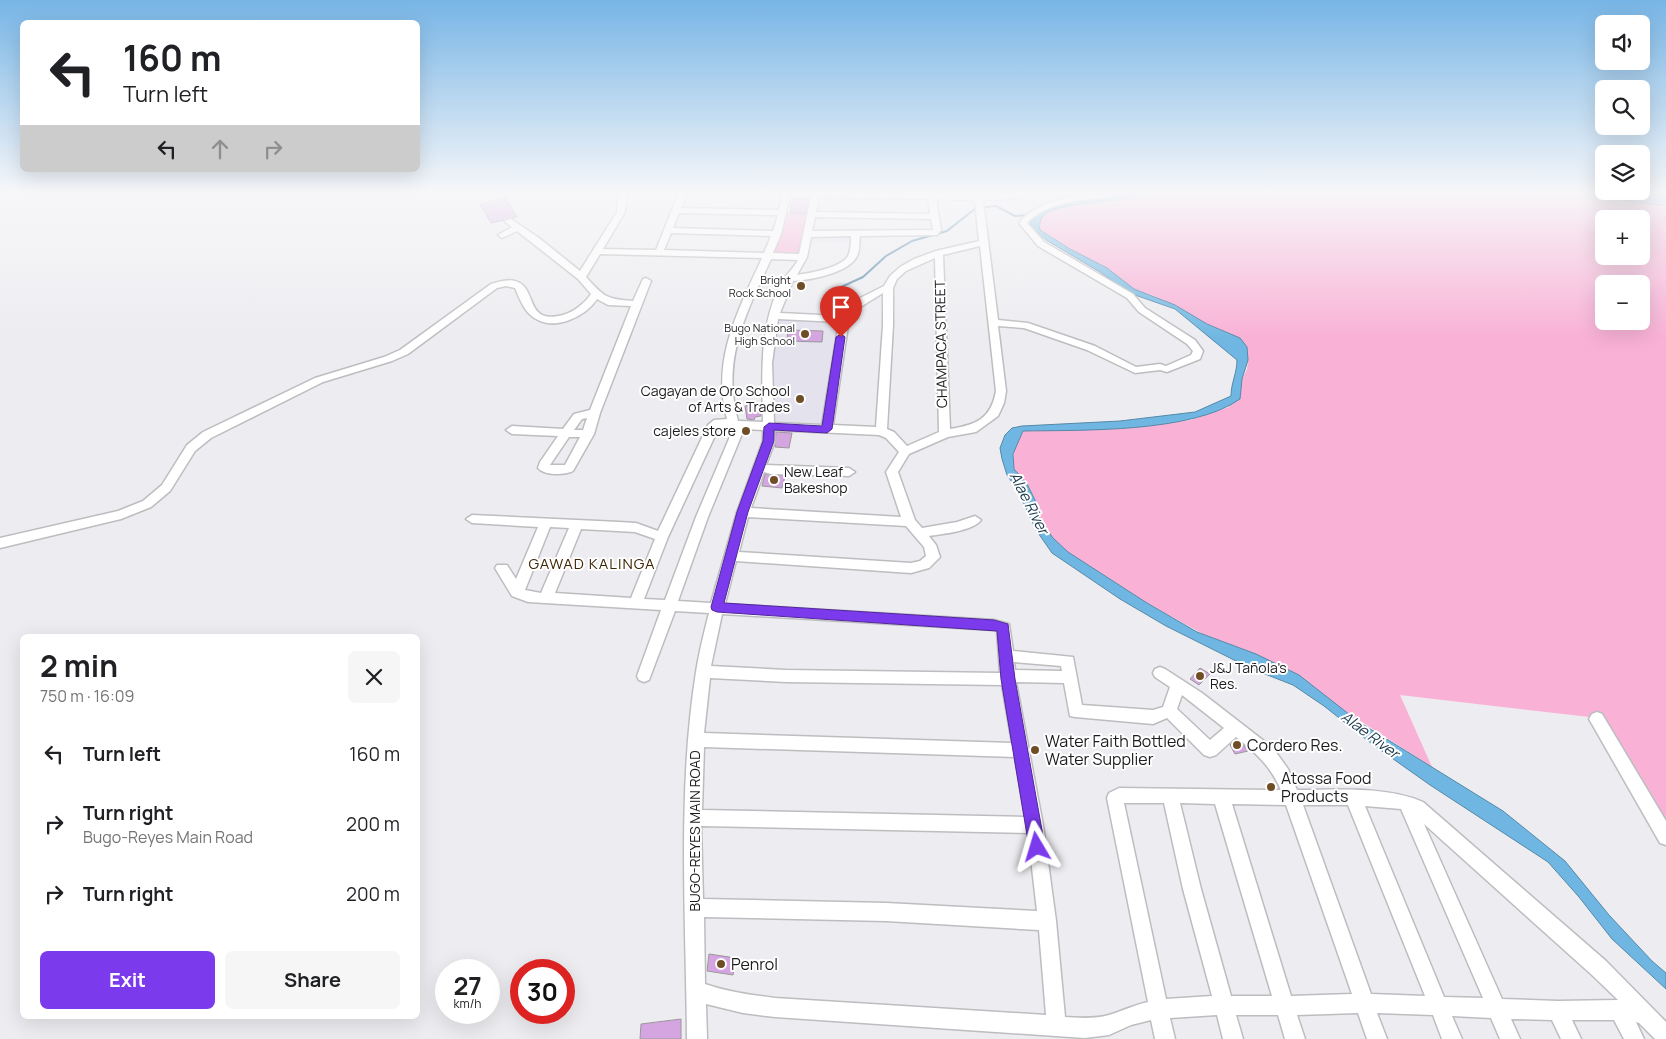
<!DOCTYPE html>
<meta charset="utf-8">
<style>
:root{--surface:#fff;--page:#f6f6f6;--text:#202124;--muted:#757577;--accent:#7c3aed}
body{margin:0;font-family:Manrope,sans-serif;background:var(--page);color:var(--text);height:100vh;display:flex;flex-direction:column;font-size:19px;white-space:nowrap}
*{box-sizing:border-box;margin:0}
p{font-size:16px;color:var(--muted)}
.icon{flex:none;width:28px;height:28px;fill:none;stroke:currentColor;stroke-width:2;stroke-linecap:round;stroke-linejoin:round}
.map{position:relative;flex:1;overflow:hidden}
.side{position:absolute;left:20px;top:634px;width:400px;height:385px;display:flex;flex-direction:column;background:var(--surface);border-radius:8px;box-shadow:0 5px 20px #0002}
.side>*{flex:none}
.banner{position:absolute;left:20px;top:20px;width:400px;height:152px;border-radius:8px;box-shadow:0 5px 20px #0002;background:#fff;color:var(--text);overflow:hidden}
.fabs{position:absolute;left:1595px;top:15px;display:grid;gap:10px}
.fabs a{display:grid;place-items:center;width:55px;height:55px;border-radius:8px;background:var(--surface);box-shadow:0 5px 20px #0002;font-size:25px}
.speed{position:absolute;left:435px;top:959px;display:flex;gap:10px;font-size:25px;font-weight:700;text-align:center}
.speed>*{display:grid;place-content:center;width:65px;height:65px;border-radius:50%;background:var(--surface);box-shadow:0 5px 20px #0002;line-height:1}
.speed small{font-size:12px;font-weight:400}
.speed .limit{border:8px solid #d22;background:#fff;color:#111}
.pin{position:absolute;display:grid;place-items:center;width:42px;height:42px;color:#fff;margin:-51px -21px;border-radius:50% 50% 50% 0;rotate:-45deg;box-shadow:0 0 5px #0007}
.pin .icon{rotate:45deg}
.me{position:absolute;width:55px;margin:-28px;rotate:353deg;stroke-linejoin:round;filter:drop-shadow(0 0 4px #0008)}
.turn{display:flex;align-items:center;gap:18px;height:105px;padding:0 20px;font-size:22px}
.turn .icon{width:65px;height:65px;stroke-width:2.5}
.turn b{display:block;font-size:35px;line-height:42px}
.lanes{display:flex;align-items:center;height:48px;padding:0 20px;background:#0003;justify-content:center;gap:25px;direction:ltr}
.lanes .off{opacity:.35}
.round{display:grid;place-items:center;flex:none;width:52px;height:52px;border-radius:8px;background:var(--page)}
.overview{display:flex;align-items:center;justify-content:space-between;height:85px;padding:0 20px}
h1{font-size:30px;font-weight:700;line-height:38px}
.primary-button{display:flex;gap:10px;margin-top:auto;padding:10px 20px}
.primary-button a{flex:1;height:58px;border-radius:8px;background:var(--accent);color:#fff;font-size:20px;font-weight:700;line-height:58px;text-align:center}
.primary-button a+a{background:var(--page);color:var(--text)}
ul{padding:0;list-style:none}
li{display:flex;align-items:center;gap:15px;height:70px;padding:0 20px}
li div{flex:1}
li b{display:block;font-size:19px}
li em{font-style:normal}
.map>svg:first-child{display:block}
</style>
<div class="map">
<svg width="1666" height="1039" viewBox="0 0 1666 1039">
<rect width="100%" height="100%" fill="#ededf1"/>
<g fill="#e3e2ed">
<polygon points="852,234 851,243 812,242 813,235"/>
<polygon points="776,318 837,321 826,428 773,425 771,373"/>
</g>
<g fill="#f9b1d6" fill-rule="evenodd">
<path d="M1158,192H1555L1666,205V828L1598,718L1400,695L1432,767L1256,654L1203,634L1147,603L1068,552L1053,538L1040,520L1036,502L1027,484L1014,469V450L1023,431L1119,428L1191,420L1229,407L1247,369L1248,360L1247,347L1240,338L1207,324L1154,296L1134,289L1107,268L1086,258L1040,230C1039,225 1039,219 1044,215C1055,205 1138,196 1158,192ZM1604,219H1641V256H1604ZM1604,284H1641V321H1604Z"/>
<polygon points="787,212 809,212 801,254 772,253"/>
</g>
<path fill="#6fb7e2" stroke="#5688a7" d="M1138,192H1159C1145,194 1131,198 1117,200C1101,202 1055,205 1044,215C1040,219 1039,224 1040,230L1070,249L1107,268L1134,289L1175,305L1207,324L1240,338L1247,347L1248,360L1242,379L1240,399C1192,433 1082,430 1023,431L1013,454L1014,469L1027,484L1036,502L1040,520L1053,538L1068,552L1147,603L1197,632L1256,654L1299,675L1359,722L1503,811L1565,861L1609,915L1652,961L1666,973V989L1612,939L1579,897L1548,862L1430,785L1372,744L1324,706L1293,685L1252,669L1166,626L1120,599L1052,553L1036,530L1018,491L1007,475L1002,459L1000,448L1005,435L1012,428L1022,426L1120,421L1195,412L1231,396C1231,383 1237,373 1237,360L1175,309L1132,294L1100,272L1046,240L1031,227L1030,220C1053,201 1076,202 1103,199C1115,198 1126,195 1138,192Z"/>
<g fill="none" stroke-linecap="round" stroke-linejoin="round">
<polyline stroke="#5688a7" stroke-width="2" points="839,288 863,277 886,256 912,241 947,231 976,208 996,206 1015,216 1028,215"/>
</g>
<g fill="#d4a5e0" stroke="#9a989b">
<polygon points="506,198 517,217 491,223 480,204"/>
<polygon points="793,198 809,198 805,214 790,213"/>
<polygon points="788,330 823,331 822,342 787,341"/>
<polygon points="759,404 761,416 755,417 754,420 747,419 745,406"/>
<polygon points="776,432 792,433 789,448 775,447"/>
<polygon points="765,474 785,476 782,488 762,486"/>
<polygon points="1200,668 1210,674 1199,685 1190,679"/>
<polygon points="1236,739 1245,747 1248,751 1235,754 1230,745"/>
<polygon points="709,954 736,958 733,975 707,971"/>
<polygon points="681,1019 681,1039 640,1039 641,1024"/>
</g>
<g fill="none" stroke-linecap="round" stroke-linejoin="round">
<g stroke="#bdbdc0" stroke-width="3">
<g id="minor">
<path d="M619,192H627L625,212L603,249L656,250L679,192H687L681,208L779,210L783,192H791L781,234L773,253L799,254L812,192L927,194V192H935V194L974,195V192H982V195L1038,192L1009,199L983,200L998,320L1028,323L1095,346L1136,367L1160,364L1166,366L1191,355L1193,351L1187,344L1139,312L1127,298L1038,246L1019,223C1038,197 1092,192 1122,192C1113,198 1099,198 1088,199C1069,201 1041,207 1027,223L1044,242L1133,294L1145,308L1195,340L1203,351L1200,359L1167,372L1160,370L1135,373L1087,350L1024,328L998,326L1006,391L1004,403L998,416L976,432L948,437L909,454L898,472L915,520L922,528L957,522L975,516L981,520C973,531 942,534 929,536L936,545L940,557L929,568L911,573L736,561L725,604L994,620L1009,624L1013,651L1073,657L1082,705L1153,710L1163,707L1170,687L1155,677L1153,673L1155,669L1160,667L1165,669L1202,693L1273,748L1288,769L1297,790C1336,790 1387,786 1423,802L1606,961L1666,1022V1039H1655L1639,1023L1636,1022L1644,1039H1624L1614,1020H1572L1581,1039H1561L1552,1020L1511,1019L1520,1039H1500L1491,1018L1452,1016L1462,1039H1442L1433,1015L1377,1013L1387,1039H1367L1358,1013L1297,1015L1305,1039H1285L1278,1015H1236L1243,1039H1223L1217,1015L1170,1018L1175,1039H1155L1151,1020L1131,1025L1109,1035L1085,1038L775,1017L743,1013L706,1004L707,1039H687C686,919 677,791 696,672C699,652 704,633 709,613L675,611L649,680L644,682L639,680L637,676L661,610L528,602L512,596L495,568L497,565H507L516,579L538,527L472,523L466,519L472,515L619,522L636,523L658,531L708,425L714,420L727,419C711,360 738,311 762,258L600,254L586,277C604,297 606,299 633,301L643,279L646,278L651,281L600,413L594,434L573,471C565,475 545,476 538,468L540,462L558,436L512,434L506,430L512,426L563,429L574,414L590,410L631,306L608,305L597,299C586,316 557,330 538,320C525,314 520,300 515,288L506,286L497,288L408,354L392,361L323,382L211,438L195,451L170,491L151,507L121,519L0,548V538L118,511L143,501L162,485L187,445L203,432L315,378L384,357L400,350L491,284C499,282 509,278 518,282C537,290 525,325 563,315C574,312 585,303 591,294L578,279L517,231L502,238L498,235L512,227L504,221L511,219L539,238L580,271L617,212ZM819,197L928,199L930,214L816,212ZM936,199L975,200L979,241L936,251L914,259L900,267L890,276L884,286L860,298L841,316L780,313L793,281C810,280 849,273 857,256C860,250 859,243 860,236L937,235L941,230ZM679,213L778,215L773,231L673,228ZM815,217L931,219L933,230L812,231ZM671,233L771,236L764,253L664,250ZM851,236C851,242 851,250 848,256C841,268 810,273 797,275L807,257L811,237ZM980,246L996,391C991,419 976,425 950,429L943,255ZM935,258L939,432L907,446L894,432L887,429L893,325V288L897,279L906,271ZM771,259L798,260C793,269 785,276 780,285C759,327 762,377 763,422L740,421H738C721,359 746,314 771,259ZM883,293V325L876,427L833,425L849,319L862,306ZM778,319L839,322L822,425L774,423L772,363ZM587,418L583,430H574L582,419ZM719,427H734L696,517L665,600L644,599L668,537ZM744,429L763,430V441L737,512L711,603L678,601L708,517ZM774,430L879,435L886,438L899,452L886,472L901,517L751,508L764,472L771,474L849,476L855,472L849,468L766,465L775,441ZM569,437H580L565,465H550ZM748,517L906,526L924,547L926,556L920,561L911,563L739,552ZM550,527L569,528L541,593L525,590ZM581,529L635,532L655,539L631,598L555,593ZM722,614L994,630L997,631L1000,673L786,670L711,666ZM1014,662L1061,666L1062,671L1015,670ZM710,678L786,682L1002,685L1012,743L704,733ZM1016,682L1064,683L1070,716L1075,717L1153,724L1167,718L1204,755L1210,757L1216,755L1236,737C1256,753 1270,765 1281,790L1119,788L1109,793L1107,798L1148,1002C1134,1005 1122,1011 1109,1015C1095,1019 1079,1018 1065,1017L1056,921L1043,825ZM1182,695L1224,728L1210,740L1177,709ZM704,747L1015,757L1025,817L702,810ZM1124,803H1164L1183,889L1212,996L1166,999ZM1180,803L1215,804L1272,996H1231L1201,889ZM1232,804L1286,805L1352,994L1291,996ZM1303,805H1348L1425,996L1371,994ZM1365,806L1401,809L1483,998L1444,997ZM1424,824L1592,975L1618,1000L1558,1001L1502,999ZM701,826L1028,833L1037,911L886,903L703,899ZM704,917L886,921L1039,930L1046,1015L775,998C752,995 728,992 705,984Z"/>
<polygon points="1597,712 1602,714 1666,821 1666,845 1660,843 1592,724 1589,719 1592,714"/>
</g>
</g>
<g stroke="#7285ab" stroke-width="2">
<polygon id="highway" points="1586,192 1624,192 1666,197 1666,205 1592,196"/>
</g>
<use href="#minor" fill="#fff" fill-rule="evenodd"/>
<use href="#highway" fill="#a1bdf7" fill-rule="evenodd"/>
</g>
<linearGradient id="sky" x2="0" y2="1"><stop stop-color="#77b5e6"/><stop offset="0.57" stop-color="#f7f7f9"/><stop offset="1" stop-color="#f7f7f9" stop-opacity="0"/></linearGradient>
<rect width="1666" height="338" fill="url(#sky)"/>
<polygon fill="#7c3aed" stroke="#51269a" points="841,334 845,337 832,429 827,433 774,430 774,441 748,512 724,603 994,620 1008,624 1015,679 1045,847 1042,852 1037,854 1032,852 1029,847 1001,679 997,631 717,612 712,610 711,607 737,512 763,441 764,427 769,423 822,426 836,337"/>
<g fill="#6f4e25" stroke="#fff" stroke-width="2">
<circle cx="801" cy="286" r="5"/>
<circle cx="805" cy="334" r="5"/>
<circle cx="800" cy="399" r="5"/>
<circle cx="746" cy="431" r="5"/>
<circle cx="774" cy="480" r="5"/>
<circle cx="1200" cy="676" r="5"/>
<circle cx="1237" cy="745" r="5"/>
<circle cx="1035" cy="750" r="5"/>
<circle cx="1271" cy="787" r="5"/>
<circle cx="721" cy="964" r="5"/>
</g>
<g text-anchor="middle" stroke-width="4" stroke-linejoin="round" paint-order="stroke">
<g font-size="11" fill="#1c1c1e" stroke="#fff" text-anchor="end">
<text x="791" y="284">Bright<tspan x="791" dy="13">Rock School</tspan></text>
<text x="795" y="332">Bugo National<tspan x="795" dy="13">High School</tspan></text>
</g>
<g font-size="14" fill="#1c1c1e" stroke="#fff">
<text transform="translate(941 344) rotate(-91)" y="5">CHAMPACA STREET</text>
<text transform="translate(695 831) rotate(-90)" y="5">BUGO-REYES MAIN ROAD</text>
</g>
<g font-size="14" fill="#1c1c1e" stroke="#fff" text-anchor="end">
<text x="790" y="396">Cagayan de Oro School<tspan x="790" dy="16">of Arts &amp; Trades</tspan></text>
<text x="736" y="436">cajeles store</text>
<text x="784" y="477" text-anchor="start">New Leaf<tspan x="784" dy="16">Bakeshop</tspan></text>
<text x="1210" y="673" text-anchor="start">J&amp;J Tañola's<tspan x="1210" dy="16">Res.</tspan></text>
</g>
<g font-size="15" font-style="italic" fill="#17374a" stroke="#fff">
<text transform="translate(1029 503) rotate(63)" y="5">Alae River</text>
<text transform="translate(1370 735) rotate(37)" y="5">Alae River</text>
</g>
<g font-size="15" letter-spacing="1" fill="#3e2503" stroke="#fff">
<text x="592" y="569">GAWAD KALINGA</text>
</g>
<g font-size="16" fill="#1c1c1e" stroke="#fff" text-anchor="start">
<text x="1045" y="747">Water Faith Bottled<tspan x="1045" dy="18">Water Supplier</tspan></text>
<text x="1247" y="751">Cordero Res.</text>
<text x="1281" y="784">Atossa Food<tspan x="1281" dy="18">Products</tspan></text>
<text x="731" y="970">Penrol</text>
</g>
</g>
</svg>
<div class="fabs">
<a><svg class="icon" aria-label="sound" viewBox="0 0 24 24"><path d="M4 9h4l5-4v14l-5-4H4zM17 9q2 3 0 6"/></svg></a>
<a><svg class="icon" aria-label="search" viewBox="0 0 24 24"><circle cx="10" cy="10" r="6"/><path d="M15 15l6 6"/></svg></a>
<a><svg class="icon" aria-label="layers" viewBox="0 0 24 24"><path d="M12 4l9 5-9 5-9-5zM3 14l9 5 9-5"/></svg></a>
<a>+</a>
<a>−</a>
</div>
<div class="speed"><div>27<small>km/h</small></div><div class="limit">30</div></div>
<div class="pin" style="left:841px;top:337px;background:#d93025"><svg class="icon" aria-label="arrive" viewBox="0 0 24 24"><path d="M6 21V4h12l-3 4 3 4H6"/></svg></div>
<svg class="me" style="left:1037px;top:847px" viewBox="-20 -20 40 40"><path d="M0-17L14 15 0 8-14 15z" fill="#7c3aed" stroke="#fff" stroke-width="4"/></svg>
<div class="banner">
<div class="turn"><svg class="icon" aria-label="left" viewBox="0 0 24 24"><path d="M17 20v-9H6M10 6l-5 5 5 5"/></svg><div><b>160 m</b>Turn left</div></div>
<div class="lanes"><svg class="icon" aria-label="left" viewBox="0 0 24 24"><path d="M17 20v-9H6M10 6l-5 5 5 5"/></svg><svg class="icon off" aria-label="ahead" viewBox="0 0 24 24"><path d="M12 20V5M6 11l6-6 6 6"/></svg><svg class="icon off" aria-label="right" viewBox="0 0 24 24"><path d="M7 20v-9h11M14 6l5 5-5 5"/></svg></div>
</div>
<section class="side">
<div class="overview"><div><h1>2 min</h1><p>750 m · 16:09</p></div><a class="round"><svg class="icon" aria-label="close" viewBox="0 0 24 24"><path d="M6 6l12 12M18 6L6 18"/></svg></a></div>
<ul>
<li><svg class="icon" aria-label="left" viewBox="0 0 24 24"><path d="M17 20v-9H6M10 6l-5 5 5 5"/></svg><div><b>Turn left</b></div><em>160 m</em></li>
<li><svg class="icon" aria-label="right" viewBox="0 0 24 24"><path d="M7 20v-9h11M14 6l5 5-5 5"/></svg><div><b>Turn right</b><p>Bugo-Reyes Main Road</p></div><em>200 m</em></li>
<li><svg class="icon" aria-label="right" viewBox="0 0 24 24"><path d="M7 20v-9h11M14 6l5 5-5 5"/></svg><div><b>Turn right</b></div><em>200 m</em></li>
</ul>
<div class="primary-button"><a>Exit</a><a>Share</a></div>
</section>
</div>
